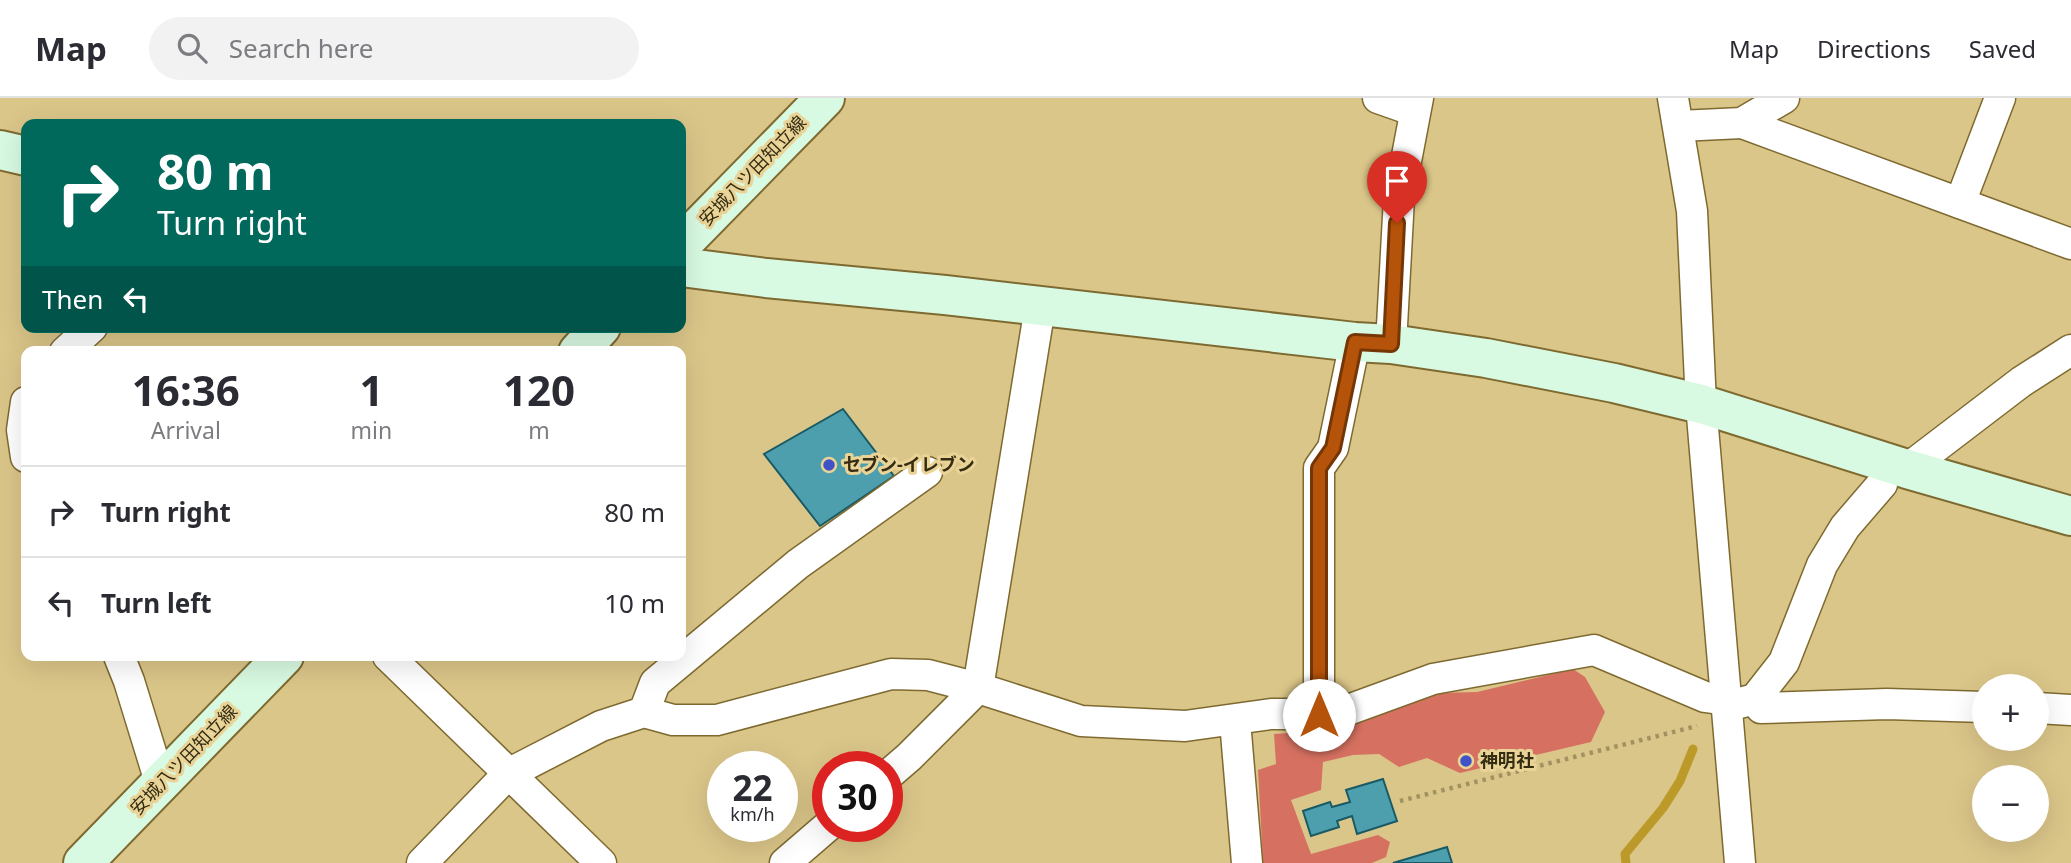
<!DOCTYPE html>
<meta charset="utf-8">
<style>
:root{--surface:#fff;--page:#f2f2f3;--text:#2b2b33;--muted:#7c7c81;--line:#e1e1e2}
body{margin:0;font-family:"Noto Sans","Noto Sans JP",sans-serif;background:var(--page);color:var(--text);height:100vh;display:flex;flex-direction:column;font-size:26px;white-space:nowrap}
*{box-sizing:border-box;margin:0}
p{font-size:23px;color:var(--muted)}
.icon{flex:none;width:38px;height:38px;fill:none;stroke:currentColor;stroke-width:2;stroke-linecap:round;stroke-linejoin:round}
.map{position:relative;flex:1;overflow:hidden}
.panel{position:absolute;left:21px;top:248px;width:665px;height:315px;display:flex;flex-direction:column;background:var(--surface);border-radius:14px;box-shadow:0 7px 28px #0002}
.panel>*{flex:none}
.guide{position:absolute;left:21px;top:21px;width:665px;height:214px;border-radius:14px;box-shadow:0 7px 28px #0002;background:#00695c;color:#fff;overflow:hidden}
.tools{position:absolute;left:1972px;top:576px;display:grid;gap:14px}
.tools a{display:grid;place-items:center;width:77px;height:77px;border-radius:50%;background:var(--surface);box-shadow:0 7px 28px #0002;font-size:35px}
.speed{position:absolute;left:707px;top:653px;display:flex;gap:14px;font-size:35px;font-weight:700;text-align:center}
.speed>*{display:grid;place-content:center;width:91px;height:91px;border-radius:50%;background:var(--surface);box-shadow:0 7px 28px #0002;line-height:1}
.speed small{font-size:18px;font-weight:400}
.speed .limit{border:10px solid #d22;background:#fff;color:#111}
.pin{position:absolute;display:grid;place-items:center;width:60px;height:60px;color:#fff;margin:-72px -30px;border-radius:50% 50% 50% 0;rotate:-45deg;box-shadow:0 0 7px #0007}
.pin .icon{rotate:45deg}
.me{position:absolute;width:77px;margin:-38px;rotate:0deg;stroke-linejoin:round;filter:drop-shadow(0 0 5px #0008)}
.turn{display:flex;align-items:center;gap:24px;height:147px;padding:0 21px;font-size:32px}
.turn .icon{width:91px;height:91px;stroke-width:2.5}
.turn b{display:block;font-size:49px;line-height:60px}
.then{display:flex;align-items:center;height:66px;padding:0 21px;background:#0003;gap:14px;font-size:26px}
.eta{display:flex;justify-content:space-evenly;align-items:center;height:119px;text-align:center}
.eta b{font-size:42px;font-weight:700;line-height:49px}
ul{padding:0;list-style:none}
li{display:flex;align-items:center;gap:21px;height:91px;padding:0 21px;border-top:2px solid var(--line)}
li div{flex:1}
li b{display:block;font-size:26px}
li em{font-style:normal}
header{display:flex;align-items:center;gap:42px;box-sizing:border-box;height:98px;padding:0 35px;background:var(--surface);border-bottom:2px solid var(--line)}
header strong{font-size:33px}
nav{display:flex;gap:38px;margin-inline-start:auto;font-size:24px}
.search{width:490px;height:63px;background:var(--page);display:flex;align-items:center;gap:18px;box-sizing:border-box;padding:0 24px;border-radius:38px;color:var(--muted);font-size:26px}
.map>svg:first-child{display:block}
</style>
<header>
<strong>Map</strong>
<div class="search"><svg class="icon" aria-label="search" viewBox="0 0 24 24"><circle cx="10" cy="10" r="6"/><path d="M15 15l6 6"/></svg>Search here</div>
<nav><a>Map</a><a>Directions</a><a>Saved</a></nav>
</header>
<div class="map">
<svg width="2071" height="765" viewBox="0 0 2071 765">
<rect width="100%" height="100%" fill="#dbc689"/>
<polygon fill="#d67161" points="1573,571 1585,579 1605,614 1591,644 1460,675 1427,660 1399,669 1379,656 1353,657 1323,664 1321,692 1291,702 1311,756 1378,737 1390,744 1386,759 1372,765 1263,765 1258,672 1276,666 1274,636 1339,632 1436,595 1477,594"/>
<g fill="none" stroke-linecap="round" stroke-linejoin="round">
<polyline stroke="#bc9a29" stroke-width="9" points="1626,765 1625,756 1663,710 1680,683 1693,651"/>
</g>
<g fill="#4e9fae" stroke="#195a65" stroke-width="2">
<polygon points="843,311 894,378 820,428 764,356"/>
<polygon points="1383,681 1397,723 1357,736 1352,718 1337,723 1339,729 1311,738 1303,713 1330,704 1332,709 1350,704 1346,692"/>
<polygon points="1447,749 1452,765 1393,765"/>
</g>
<g fill="none" stroke-linecap="round" stroke-linejoin="round">
<g stroke="#7e6a30" stroke-width="33">
<g id="street">
<polyline points="1378,0 1415,13"/>
<polyline points="1673,0 1692,113 1701,306 1740,765"/>
<polyline points="1742,25 2071,146"/>
<polyline points="1679,28 1742,25 1784,0"/>
<polyline points="1960,105 2000,0"/>
<polyline points="1391,246 1399,100 1418,0"/>
<polyline points="65,254 92,229"/>
<polyline points="26,304 22,332 26,359"/>
<polyline points="1907,371 2021,284 2071,252"/>
<polyline points="119,558 129,583 161,687"/>
<polyline points="388,558 601,765"/>
<polyline points="1755,601 1761,610 1887,606 1984,609"/>
<polyline points="1728,608 1755,601 1784,564 1822,467 1845,429 1882,386"/>
<polyline points="2037,610 2071,612"/>
<polyline points="644,614 655,585 798,466 927,374"/>
<polyline points="1319,617 1319,370 1333,350 1355,244"/>
<polyline points="1235,623 1247,765"/>
<polyline points="887,678 909,659 978,590 1040,209"/>
<polyline points="422,765 508,676 601,628 644,614 673,622 717,622 891,576 928,577 978,590 1081,623 1185,628 1271,616 1337,616 1433,581 1594,552 1705,599 1727,602"/>
<polyline points="785,765 828,728"/>
</g>
</g>
<g stroke="#7e6a30" stroke-width="42">
<g id="secondary">
<polyline points="0,52 26,58"/>
<polyline points="681,147 825,0"/>
<polyline points="681,169 766,180 945,197 1355,244 1391,246 1486,260 1614,285 1701,306 1907,371 2071,418"/>
<polyline points="578,254 601,229"/>
<polyline points="83,765 284,558"/>
</g>
</g>
<polyline stroke="#a29261" stroke-width="4.5" stroke-dasharray="3.5 5" stroke-linecap="butt" points="1400,703 1697,628"/>
<use href="#street" stroke="#fff" stroke-width="30"/>
<use href="#secondary" stroke="#d9fae2" stroke-width="38"/>
</g>
<g fill="none" stroke-linecap="round" stroke-linejoin="round">
<g stroke="#753606" stroke-width="18">
<polyline id="route" points="1319,617 1319,370 1333,350 1355,244 1391,246 1397,125"/>
</g>
<use href="#route" stroke="#b45309" stroke-width="12"/>
</g>
<g fill="#3f53c7" stroke="#e9d396" stroke-width="2.5">
<circle cx="829" cy="367" r="7"/>
<circle cx="1466" cy="663" r="7"/>
</g>
<g text-anchor="middle" stroke-width="6" stroke-linejoin="round" paint-order="stroke">
<g font-size="18" fill="#342c13" stroke="#e9d396">
<text transform="translate(753 73) rotate(-46)" y="6">安城八ツ田知立線</text>
<text transform="translate(184 662) rotate(-46)" y="6">安城八ツ田知立線</text>
</g>
<g font-size="18" font-weight="bold" fill="#342c13" stroke="#e9d396" text-anchor="start">
<text x="843" y="373">セブン-イレブン</text>
<text x="1480" y="669">神明社</text>
</g>
</g>
</svg>
<div class="tools">
<a>+</a>
<a>−</a>
</div>
<div class="speed"><div>22<small>km/h</small></div><div class="limit">30</div></div>
<div class="pin" style="left:1397px;top:125px;background:#d93025"><svg class="icon" aria-label="arrive" viewBox="0 0 24 24"><path d="M6 21V4h12l-3 4 3 4H6"/></svg></div>
<svg class="me" style="left:1319px;top:617px" viewBox="-20 -20 40 40"><circle r="19" fill="#fff"/><path d="M0-13L10 11 0 6-10 11z" fill="#b45309"/></svg>
<div class="guide">
<div class="turn"><svg class="icon" aria-label="right" viewBox="0 0 24 24"><path d="M7 20v-9h11M14 6l5 5-5 5"/></svg><div><b>80 m</b>Turn right</div></div>
<div class="then">Then<svg class="icon" aria-label="left" viewBox="0 0 24 24"><path d="M17 20v-9H6M10 6l-5 5 5 5"/></svg></div>
</div>
<section class="panel">
<div class="eta">
<div><b>16:36</b><p>Arrival</p></div>
<div><b>1</b><p>min</p></div>
<div><b>120</b><p>m</p></div>
</div>
<ul>
<li><svg class="icon" aria-label="right" viewBox="0 0 24 24"><path d="M7 20v-9h11M14 6l5 5-5 5"/></svg><div><b>Turn right</b></div><em>80 m</em></li>
<li><svg class="icon" aria-label="left" viewBox="0 0 24 24"><path d="M17 20v-9H6M10 6l-5 5 5 5"/></svg><div><b>Turn left</b></div><em>10 m</em></li>
</ul>
</section>
</div>
